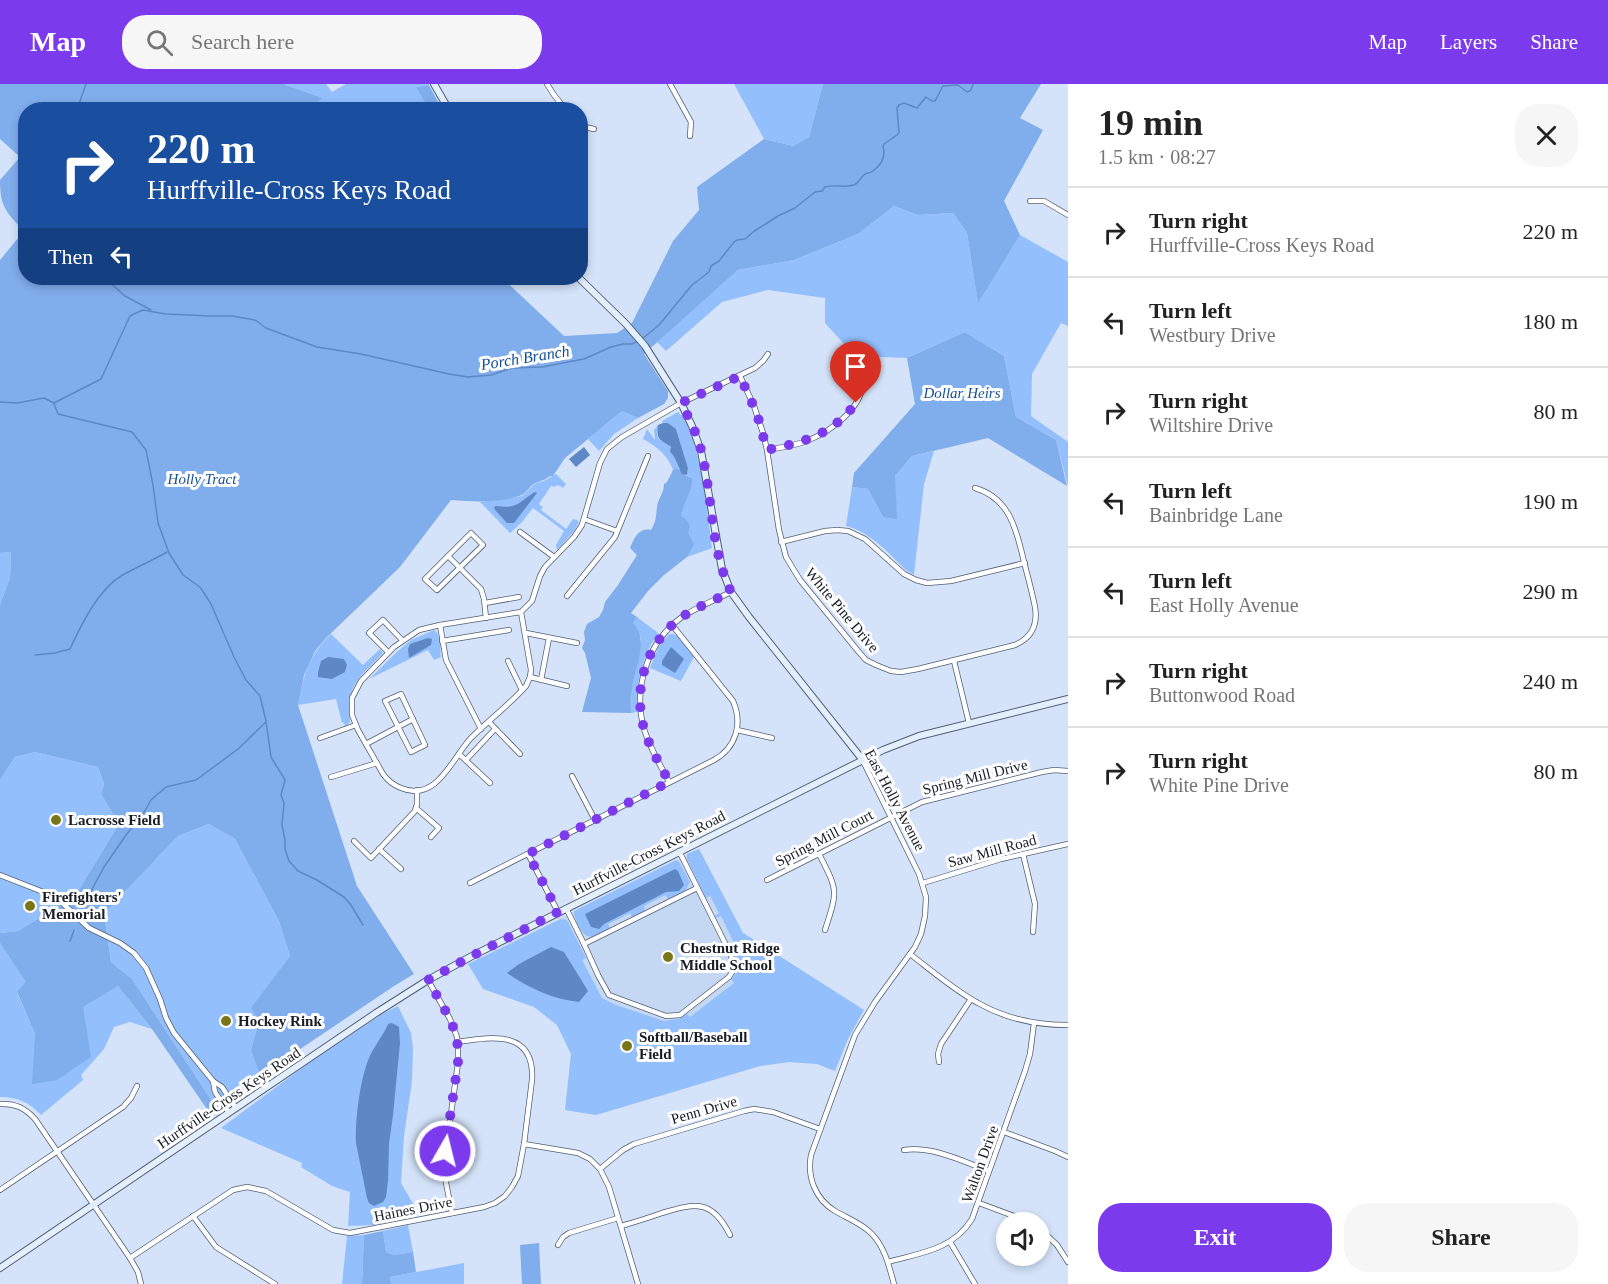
<!DOCTYPE html>
<meta charset="utf-8">
<style>
:root{--surface:#fff;--page:#f6f6f6;--text:#222;--muted:#767676;--line:#e0e0e0;--accent:#7c3aed}
body{margin:0;font-family:"Times New Roman",serif;background:var(--page);color:var(--text);height:100vh;display:flex;flex-direction:column;font-size:22px;white-space:nowrap}
*{box-sizing:border-box;margin:0}
p{font-size:20px;color:var(--muted)}
.icon{flex:none;width:33px;height:33px;fill:none;stroke:currentColor;stroke-width:2;stroke-linecap:round;stroke-linejoin:round}
.map{position:relative;flex:1;overflow:hidden}
.sheet{display:flex;flex-direction:column;background:var(--surface);width:540px}
.sheet>*{flex:none}
.top-card{position:absolute;left:18px;top:18px;width:570px;height:183px;border-radius:24px;box-shadow:0 3px 9px #0003;background:#1a4fa0;color:#fff;overflow:hidden}
.tools{position:absolute;left:996px;top:1128px;display:grid;gap:12px}
.tools a{display:grid;place-items:center;width:54px;height:54px;border-radius:50%;background:var(--surface);box-shadow:0 3px 9px #0003;font-size:30px}
.pin{position:absolute;display:grid;place-items:center;width:51px;height:51px;color:#fff;margin:-62px -26px;border-radius:50% 50% 50% 0;rotate:-45deg;box-shadow:0 0 6px #0007}
.pin .icon{rotate:45deg}
.me{position:absolute;width:66px;margin:-33px;rotate:8deg;stroke-linejoin:round;filter:drop-shadow(0 0 4px #0008)}
.turn{display:flex;align-items:center;gap:21px;height:126px;padding:0 30px;font-size:27px}
.turn .icon{width:78px;height:78px;stroke-width:2.5}
.turn b{display:block;font-size:42px;line-height:51px}
.then{display:flex;align-items:center;height:57px;padding:0 30px;background:#0003;gap:12px;font-size:22px}
.round{display:grid;place-items:center;flex:none;width:63px;height:63px;border-radius:24px;background:var(--page)}
.overview{display:flex;align-items:center;justify-content:space-between;height:102px;padding:0 30px}
h1{font-size:36px;font-weight:700;line-height:45px}
.primary-button{display:flex;gap:12px;margin-top:auto;padding:12px 30px}
.primary-button a{flex:1;height:69px;border-radius:24px;background:var(--accent);color:#fff;font-size:24px;font-weight:700;line-height:69px;text-align:center}
.primary-button a+a{background:var(--page);color:var(--text)}
ul{padding:0;list-style:none}
li{display:flex;align-items:center;gap:18px;height:90px;padding:0 30px;border-top:2px solid var(--line)}
li div{flex:1}
li b{display:block;font-size:22px}
li em{font-style:normal}
header{display:flex;align-items:center;gap:36px;box-sizing:border-box;height:84px;padding:0 30px;background:var(--accent);color:#fff}
header strong{font-size:28px}
nav{display:flex;gap:33px;margin-inline-start:auto;font-size:21px}
.search{width:420px;height:54px;background:var(--page);display:flex;align-items:center;gap:15px;box-sizing:border-box;padding:0 21px;border-radius:24px;color:var(--muted);font-size:22px}
main{display:flex;flex:1;min-height:0}
.map>svg:first-child{display:block}
</style>
<header>
<strong>Map</strong>
<div class="search"><svg class="icon" aria-label="search" viewBox="0 0 24 24"><circle cx="10" cy="10" r="6"/><path d="M15 15l6 6"/></svg>Search here</div>
<nav><a>Map</a><a>Layers</a><a>Share</a></nav>
</header>
<main>
<div class="map">
<svg width="1068" height="1200" viewBox="0 0 1068 1200">
<rect width="100%" height="100%" fill="#d4e3f9"/>
<polygon fill="#c4d8f3" points="699,765 743,849 864,926 848,955 835,987 817,980 789,978 760,982 596,1031 565,1026 571,970 557,941 534,923 483,905 468,880"/>
<g fill="#93bffd">
<polygon points="283,0 326,0 332,8 346,0 428,0 429,1 417,3 429,25 306,25 323,14"/>
<polygon points="734,0 823,0 809,53 793,62 764,55"/>
<polygon points="894,122 918,131 953,129 967,149 978,218 1020,151 1068,178 1068,242 1061,239 1032,290 1031,332 1068,358 1068,402 1056,356 1016,333 1004,272 965,248 907,274 855,272 825,239 825,214 768,206 722,218 666,267 657,258 738,186 794,176 858,150"/>
<polygon points="622,327 638,334 614,350 599,367 588,355"/>
<path d="M678,328C700,345 708,435 712,464L687,473L693,460C689,452 682,441 681,432C680,418 694,407 692,394L687,391L688,384L676,345L668,339H663L662,337Z"/>
<path d="M658,341C655,364 664,352 671,364C675,370 677,380 680,386L676,384L673,386C668,371 656,362 643,355L647,345L655,356L654,346Z"/>
<path d="M934,367L924,400L914,491L907,487C889,470 871,448 846,442L852,403L868,405L883,433L895,392L912,372Z"/>
<polygon points="556,390 566,400 563,404 558,401 554,403 551,402 539,420 543,423 541,426 566,445 573,435 577,436 579,438 574,447 557,466 556,461 564,447 533,424 522,438 510,449 480,418 498,416 522,412 536,399 544,397"/>
<polygon points="11,468 10,494 0,521 0,469"/>
<path d="M637,533L658,549C642,573 636,598 637,628L631,629V606L640,570L641,559V554L633,539Z"/>
<path d="M434,546C442,551 440,564 441,573L434,576L428,566L369,595L398,567L411,556Z"/>
<path d="M331,550L363,581L380,565L383,569C360,594 345,600 350,638L345,643L344,638L342,639L336,615L298,621C304,590 308,572 331,550Z"/>
<polygon points="669,550 673,550 677,552 694,573 681,597 650,584 658,564"/>
<polygon points="35,668 98,683 104,700 101,710 119,740 75,812 18,847 0,849 0,696 15,673"/>
<polygon points="209,740 235,755 279,837 290,872 252,924 259,937 251,966 260,992 217,1025 132,895 111,878 104,830 178,752"/>
<path d="M699,765L743,849L864,926L848,955L835,987L817,980L789,978L760,982L596,1031L565,1026L571,970L557,941L534,923L483,905L468,880L561,835L567,836L586,874L582,876L602,914L616,921L664,937L679,935L687,930L690,933L734,899L731,895C740,887 738,878 733,868L737,865L721,832L716,834L715,832L719,829L710,812L706,814L687,775V770Z"/>
<path d="M676,776L679,778L690,798L685,807L668,815L665,811L644,822L645,827L632,833L630,829L608,840L610,844C595,852 588,860 578,841C576,836 574,833 574,827Z"/>
<path d="M0,859L27,899L17,909L35,950L118,902L152,945L130,938L114,943L104,965L81,991L83,996L41,1031C29,1018 17,1013 0,1013Z"/>
<polygon points="398,922 411,949 413,964 412,997 404,1052 401,1099 419,1130 374,1141 348,1142 350,1108 332,1102 301,1083 302,1079 221,1044 306,981 382,930"/>
<polygon points="408,1141 413,1168 394,1171 386,1168 383,1147"/>
<polygon points="364,1151 362,1200 342,1200 347,1152"/>
<polygon points="464,1179 464,1200 391,1200 390,1193"/>
</g>
<g fill="#80adec">
<path d="M0,0H283L323,14L305,26H26V194H502L564,252L617,249L632,239L673,157L699,126L697,103L764,55L793,62L809,53L823,0H1041L1020,34L1043,46L1004,117L1020,151L978,219L967,149L953,129L918,131L894,122L858,150L794,176L738,186L644,270L668,307V314L664,320L638,334L622,327L565,374L553,392H550C545,396 543,396 538,398C530,400 527,410 519,412C497,419 474,418 451,416L400,483L326,554L315,567L304,591L298,621L357,802L414,890L394,902L260,992L251,966L259,937L251,924L290,872L279,837L235,755L209,740L178,752L104,830L111,878L132,895L217,1025L211,1031L152,945L118,902L83,923L91,973L57,996L32,1000L35,950L17,908L26,898L0,859V849L18,847L75,812L119,740L101,710L104,700L98,683L35,668L15,673L0,696V521L10,494L11,468L0,469V176L24,147C6,128 0,123 0,96L20,73L0,55Z"/>
<polygon points="429,1 442,25 429,25 416,3"/>
<polygon points="965,248 1004,272 1016,333 1056,356 1067,402 988,354 912,372 895,392 897,435 883,433 868,405 852,403 854,389 915,320 907,274"/>
<path d="M676,384L680,386L685,391L692,394C694,404 683,420 681,432L686,435L690,442L688,449L694,460L687,473L664,491L648,507L631,529L637,533L633,539C650,557 635,583 632,604C630,612 631,621 631,629L582,628L591,594L585,569L582,564L585,556L584,548L587,540L599,533L603,526L605,518L618,501L637,471L630,464C634,454 639,443 651,446C656,438 656,432 657,423C658,414 664,410 664,400L667,398L673,386Z"/>
<polygon points="383,1147 386,1168 394,1171 413,1168 416,1188 390,1193 391,1200 362,1200 364,1151"/>
<polygon points="539,1159 541,1200 522,1200 520,1161"/>
</g>
<g fill="#5d88c5">
<path d="M663,339H668L676,345L688,384L687,391L682,390C678,383 676,373 670,368L671,363C661,355 656,358 658,341Z"/>
<polygon points="584,363 590,371 576,383 569,375"/>
<path d="M535,408L537,409L514,439H507L495,426L494,423L496,422C519,425 517,419 535,408Z"/>
<polygon points="428,554 432,555 431,561 409,574 408,565 410,560"/>
<polygon points="671,563 684,575 675,589 662,581 662,577"/>
<polygon points="328,573 344,575 347,581 345,588 332,595 318,593 318,588 321,577"/>
<polygon points="675,785 678,787 684,801 679,807 666,808 604,840 599,845 591,843 585,830"/>
<path d="M551,863L564,868L588,907L579,918C552,915 529,904 507,889L519,880Z"/>
<path d="M391,939L396,941L399,943L400,959L393,1031L389,1060L388,1097L386,1113L383,1118L374,1122L369,1119L367,1114L356,1059C355,1036 360,995 369,974C374,962 383,952 388,940Z"/>
</g>
<g fill="none" stroke-linecap="round" stroke-linejoin="round">
<g stroke="#5d88c5" stroke-width="1.5">
<polyline points="79,26 79,20 86,0"/>
<polyline points="105,194 125,212 151,226"/>
<path d="M642,255L659,241L692,201L709,188L711,182L719,177L734,158L737,156L745,155L753,148L778,132L795,124L815,108L822,107L825,103C834,100 844,104 854,101C859,99 860,94 864,91C866,89 870,89 873,87C881,81 886,73 883,63L884,60L897,51L899,49L897,24L899,21L904,19L917,24L926,13L932,17H935L943,2L958,1L967,8L971,6L973,0"/>
<polyline points="0,318 17,319 44,314 54,319"/>
<polyline points="54,319 101,295 130,232 136,229 143,226 166,230 210,232 232,232 255,236 266,244 317,263 361,270 449,290 468,293 491,291 512,284 542,283 573,277 584,275 611,263 623,260 632,260 638,257"/>
<polyline points="54,320 58,330 132,348 146,366 153,401 158,439 169,469 183,491 200,503 204,509 211,520 234,573 246,596 260,612 266,637 271,673 285,696 281,711 284,719 282,741 285,756 285,765 289,777 298,787 317,796 344,813 351,821 363,841"/>
<path d="M35,571L55,569L70,565C81,541 98,506 121,492C136,483 152,477 167,468"/>
<polyline points="81,826 104,783 126,751 143,730 151,716 166,703 196,696 238,665 266,638"/>
<polyline points="70,857 74,846"/>
</g>
<g stroke="#525f72" stroke-width="6">
<g id="street">
<polyline points="547,0 554,11 566,26"/>
<polyline points="670,0 691,38 690,52"/>
<polyline points="580,42 594,45"/>
<polyline points="1030,117 1044,117 1068,131"/>
<path d="M740,292L754,322L763,349L767,366L779,446L786,473L800,496L858,567L866,576L876,581L891,587L901,588L918,585L1015,561C1031,554 1038,541 1035,523C1032,508 1028,493 1024,478C1017,447 1010,414 975,404"/>
<path d="M767,366C779,364 792,362 804,358C833,347 869,321 863,286"/>
<polyline points="584,435 617,447"/>
<polyline points="520,448 554,473"/>
<polygon points="471,449 483,461 437,506 425,495"/>
<polyline points="781,458 825,447 837,446 848,447 865,455 904,490 916,496 927,499 951,497 1025,479"/>
<polyline points="448,472 481,505 484,515 486,534"/>
<polyline points="567,512 615,453 648,372"/>
<polyline points="485,519 519,513"/>
<path d="M521,528L440,541L419,546L394,563L361,597L352,614V631L358,646L383,690C388,697 393,701 401,704C437,719 452,674 471,654C489,636 509,621 526,602L530,593L531,586L521,528L532,517L540,492L545,483L574,453L582,441L600,379L607,365L622,353L681,319L755,284L763,277L768,270"/>
<polyline points="440,541 446,576 481,645"/>
<polyline points="526,549 577,559"/>
<polyline points="442,557 509,546"/>
<polyline points="388,568 369,549 383,536 402,556"/>
<polyline points="508,577 522,606"/>
<polyline points="954,577 969,639"/>
<polyline points="530,593 567,602"/>
<polyline points="541,596 549,554"/>
<polygon points="401,610 425,661 411,668 385,617"/>
<polyline points="489,638 520,670"/>
<polyline points="737,646 772,654"/>
<polyline points="320,654 356,641"/>
<polyline points="366,660 413,635"/>
<polyline points="459,670 490,699"/>
<path d="M862,675L919,790L926,813L925,832L921,850L915,863L875,918L855,951L811,1071C807,1093 815,1115 835,1127C847,1134 861,1139 871,1149C885,1163 889,1182 894,1200"/>
<polyline points="466,676 495,645"/>
<polyline points="572,692 595,736"/>
<polyline points="331,693 377,679"/>
<path d="M669,698C661,682 651,666 645,648C632,607 646,559 682,533C697,523 715,516 731,508"/>
<polyline points="416,724 439,744 431,753"/>
<polyline points="354,757 371,774 415,727 417,720 417,706"/>
<polyline points="379,765 401,785"/>
<polyline points="528,770 558,828"/>
<path d="M819,770C838,807 838,806 825,846"/>
<polyline points="1023,770 1035,820 1033,848"/>
<polyline points="0,791 56,813 89,844 120,859 134,869 146,884 160,915 166,934 174,949 213,997 222,1003 236,1024"/>
<polyline points="767,796 922,718 1042,688 1054,686 1068,687"/>
<path d="M470,799L714,676C736,664 743,640 733,617L672,541"/>
<polyline points="923,799 1001,775 1068,760"/>
<polyline points="566,824 584,860 697,804"/>
<polyline points="584,860 598,891 609,911 666,932 680,931 729,893 734,885 731,871 679,767"/>
<path d="M910,870C932,887 954,906 978,919C1006,935 1037,941 1068,941"/>
<polyline points="428,896 450,935 457,953 458,963 458,979 445,1073 446,1099 452,1129"/>
<polyline points="939,978 938,970 941,960 971,915"/>
<polyline points="213,997 215,1008 229,1029"/>
<path d="M0,1020C15,1019 25,1024 35,1035L130,1174L138,1188L141,1200"/>
<polyline points="1004,1048 1055,1067 1068,1073"/>
<polyline points="524,1060 578,1069 590,1075 600,1085 609,1103 638,1200"/>
<path d="M904,1066C933,1062 962,1077 989,1087"/>
<polyline points="600,1085 623,1066 634,1060 744,1027 754,1025 773,1028 820,1045"/>
<polyline points="0,1106 123,1023 131,1014 137,1002"/>
<polyline points="979,1119 1030,1138"/>
<polyline points="193,1132 216,1163 275,1200"/>
<path d="M621,1142C635,1138 648,1134 662,1129C696,1119 712,1115 730,1151"/>
<polyline points="1040,1145 1057,1161 1068,1178"/>
<polyline points="950,1158 975,1200"/>
<polyline points="558,1161 563,1153 569,1149 618,1134"/>
<path d="M130,1174L233,1106L247,1103L266,1107L333,1146L350,1149L484,1123L495,1119L505,1112L512,1103L518,1092L524,1060L532,996C535,945 491,953 457,958"/>
<path d="M888,1178C920,1169 953,1166 972,1135L1025,987L1030,970L1034,939"/>
</g>
</g>
<g stroke="#525f72" stroke-width="8">
<g id="secondary">
<polyline points="434,0 449,26"/>
<polyline points="579,194 626,240 645,262 681,319 692,342 701,367 722,485 731,508 749,533 862,675"/>
<polyline points="0,1184 376,929 428,896 472,872 883,666 919,652 1068,615"/>
</g>
</g>
<use href="#street" stroke="#fff" stroke-width="4.5"/>
<use href="#secondary" stroke="#e4effe" stroke-width="6"/>
</g>
<g fill="none" stroke-linecap="round" stroke-linejoin="round">
<path stroke="#7c3aed" stroke-width="10" stroke-dasharray="0 18" d="M445,1067L458,979V963L455,948L450,935L428,896L472,872L558,828L528,770L669,698C661,682 651,666 645,648C632,607 645,559 682,533C697,523 715,516 731,508C710,464 713,413 701,366C697,350 689,334 681,319L740,292L757,330L767,366C804,358 832,351 856,319"/>
</g>
<g fill="#797519" stroke="#fff" stroke-width="2">
<circle cx="56" cy="736" r="6"/>
<circle cx="30" cy="822" r="6"/>
<circle cx="668" cy="873" r="6"/>
<circle cx="226" cy="937" r="6"/>
<circle cx="627" cy="962" r="6"/>
</g>
<g text-anchor="middle" stroke-width="6" stroke-linejoin="round" paint-order="stroke">
<g font-size="15" font-style="italic" fill="#17509a" stroke="#fff">
<text x="962" y="314">Dollar Heirs</text>
<text x="202" y="400">Holly Tract</text>
</g>
<g font-size="15" fill="#171d24" stroke="#fff">
<text transform="translate(842 526) rotate(50)" y="5">White Pine Drive</text>
<text transform="translate(975 693) rotate(-14)" y="5">Spring Mill Drive</text>
<text transform="translate(895 716) rotate(62)" y="5">East Holly Avenue</text>
<text transform="translate(824 754) rotate(-27)" y="5">Spring Mill Court</text>
<text transform="translate(992 767) rotate(-15)" y="5">Saw Mill Road</text>
<text transform="translate(649 769) rotate(-27)" y="5">Hurffville-Cross Keys Road</text>
<text transform="translate(229 1014) rotate(-34)" y="5">Hurffville-Cross Keys Road</text>
<text transform="translate(704 1026) rotate(-16)" y="5">Penn Drive</text>
<text transform="translate(980 1080) rotate(-70)" y="5">Walton Drive</text>
<text transform="translate(413 1125) rotate(-11)" y="5">Haines Drive</text>
</g>
<g font-size="15" font-weight="bold" fill="#171d24" stroke="#fff" text-anchor="start">
<text x="68" y="741">Lacrosse Field</text>
<text x="42" y="818">Firefighters'<tspan x="42" dy="17">Memorial</tspan></text>
<text x="680" y="869">Chestnut Ridge<tspan x="680" dy="17">Middle School</tspan></text>
<text x="238" y="942">Hockey Rink</text>
<text x="639" y="958">Softball/Baseball<tspan x="639" dy="17">Field</tspan></text>
</g>
<g font-size="16" font-style="italic" fill="#124d97" stroke="#fff">
<text transform="translate(525 273) rotate(-9)" y="6">Porch Branch</text>
</g>
</g>
</svg>
<div class="tools">
<a><svg class="icon" aria-label="sound" viewBox="0 0 24 24"><path d="M4 9h4l5-4v14l-5-4H4zM17 9q2 3 0 6"/></svg></a>
</div>
<div class="pin" style="left:856px;top:319px;background:#d93025"><svg class="icon" aria-label="arrive" viewBox="0 0 24 24"><path d="M6 21V4h12l-3 4 3 4H6"/></svg></div>
<svg class="me" style="left:445px;top:1067px" viewBox="-20 -20 40 40"><circle r="17" fill="#7c3aed" stroke="#fff" stroke-width="3"/><path d="M0-11L8 9 0 5-8 9z" fill="#fff"/></svg>
<div class="top-card">
<div class="turn"><svg class="icon" aria-label="right" viewBox="0 0 24 24"><path d="M7 20v-9h11M14 6l5 5-5 5"/></svg><div><b>220 m</b>Hurffville-Cross Keys Road</div></div>
<div class="then">Then<svg class="icon" aria-label="left" viewBox="0 0 24 24"><path d="M17 20v-9H6M10 6l-5 5 5 5"/></svg></div>
</div>
</div>
<section class="sheet">
<div class="overview"><div><h1>19 min</h1><p>1.5 km · 08:27</p></div><a class="round"><svg class="icon" aria-label="close" viewBox="0 0 24 24"><path d="M6 6l12 12M18 6L6 18"/></svg></a></div>
<ul>
<li><svg class="icon" aria-label="right" viewBox="0 0 24 24"><path d="M7 20v-9h11M14 6l5 5-5 5"/></svg><div><b>Turn right</b><p>Hurffville-Cross Keys Road</p></div><em>220 m</em></li>
<li><svg class="icon" aria-label="left" viewBox="0 0 24 24"><path d="M17 20v-9H6M10 6l-5 5 5 5"/></svg><div><b>Turn left</b><p>Westbury Drive</p></div><em>180 m</em></li>
<li><svg class="icon" aria-label="right" viewBox="0 0 24 24"><path d="M7 20v-9h11M14 6l5 5-5 5"/></svg><div><b>Turn right</b><p>Wiltshire Drive</p></div><em>80 m</em></li>
<li><svg class="icon" aria-label="left" viewBox="0 0 24 24"><path d="M17 20v-9H6M10 6l-5 5 5 5"/></svg><div><b>Turn left</b><p>Bainbridge Lane</p></div><em>190 m</em></li>
<li><svg class="icon" aria-label="left" viewBox="0 0 24 24"><path d="M17 20v-9H6M10 6l-5 5 5 5"/></svg><div><b>Turn left</b><p>East Holly Avenue</p></div><em>290 m</em></li>
<li><svg class="icon" aria-label="right" viewBox="0 0 24 24"><path d="M7 20v-9h11M14 6l5 5-5 5"/></svg><div><b>Turn right</b><p>Buttonwood Road</p></div><em>240 m</em></li>
<li><svg class="icon" aria-label="right" viewBox="0 0 24 24"><path d="M7 20v-9h11M14 6l5 5-5 5"/></svg><div><b>Turn right</b><p>White Pine Drive</p></div><em>80 m</em></li>
</ul>
<div class="primary-button"><a>Exit</a><a>Share</a></div>
</section>
</main>
